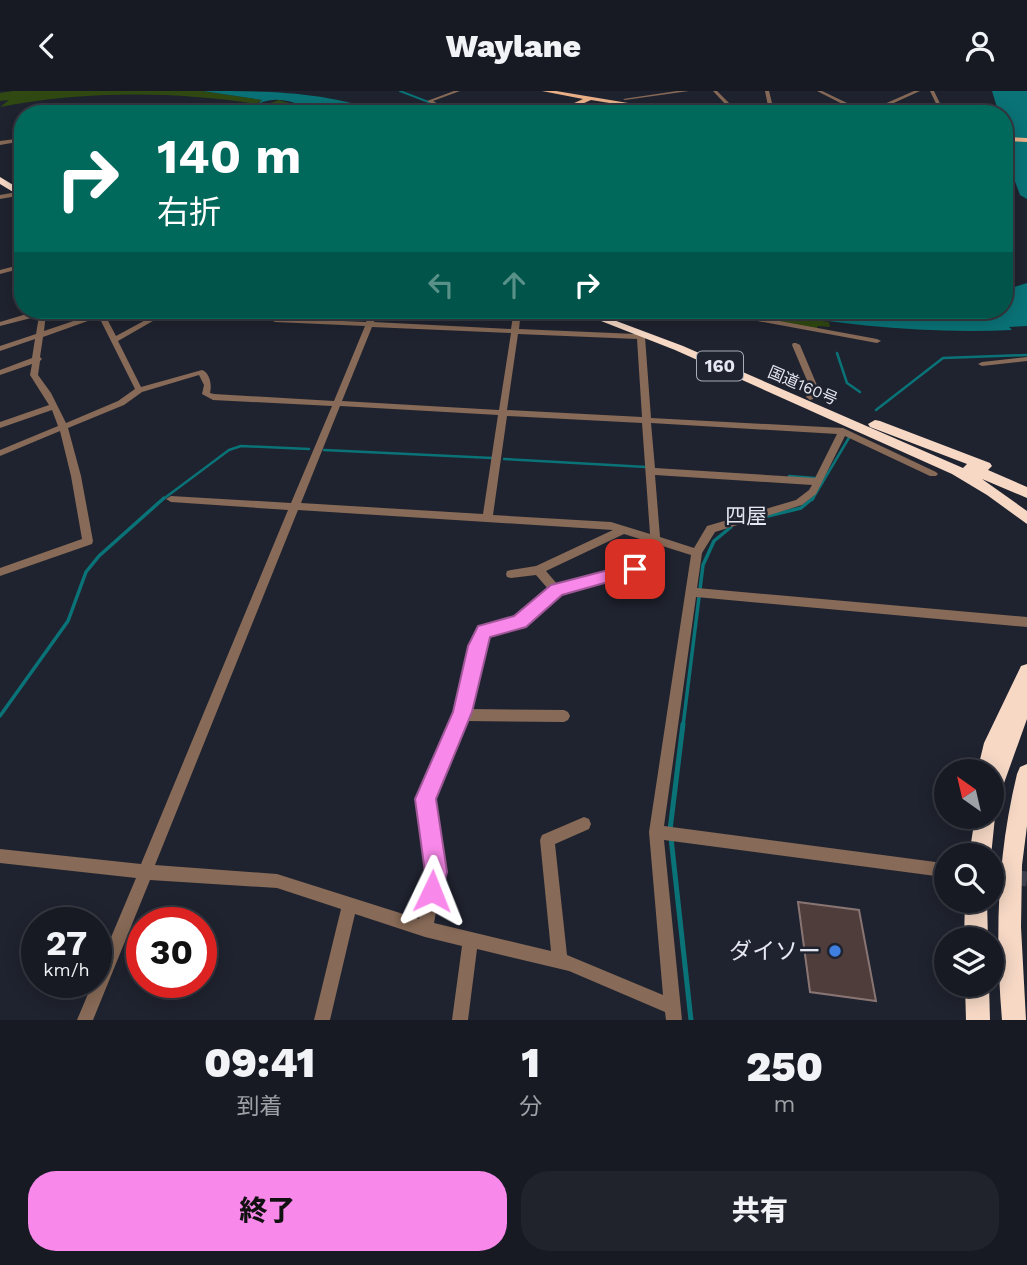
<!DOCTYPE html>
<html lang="ja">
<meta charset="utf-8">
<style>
:root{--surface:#171a23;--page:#20232b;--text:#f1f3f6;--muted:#9ea1a6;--line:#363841;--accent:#f888ea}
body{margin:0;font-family:"Work Sans","Noto Sans JP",sans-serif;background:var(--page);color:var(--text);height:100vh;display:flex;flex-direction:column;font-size:26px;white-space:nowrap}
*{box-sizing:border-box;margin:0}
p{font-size:23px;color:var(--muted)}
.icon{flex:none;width:38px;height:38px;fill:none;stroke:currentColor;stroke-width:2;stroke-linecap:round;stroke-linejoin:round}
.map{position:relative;height:929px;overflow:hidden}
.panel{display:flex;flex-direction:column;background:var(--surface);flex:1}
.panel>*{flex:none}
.hud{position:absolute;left:14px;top:14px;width:999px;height:214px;border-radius:28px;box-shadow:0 4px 18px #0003,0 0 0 2px var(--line);background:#00695c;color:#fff;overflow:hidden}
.needle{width:46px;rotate:326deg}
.buttons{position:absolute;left:934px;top:668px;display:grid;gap:14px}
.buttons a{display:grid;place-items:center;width:70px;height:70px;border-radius:50%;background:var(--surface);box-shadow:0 4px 18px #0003,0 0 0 2px var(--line);font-size:35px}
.speed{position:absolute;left:21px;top:816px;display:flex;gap:14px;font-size:35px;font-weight:700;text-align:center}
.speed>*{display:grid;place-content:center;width:91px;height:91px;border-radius:50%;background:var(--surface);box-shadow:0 4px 18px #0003,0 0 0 2px var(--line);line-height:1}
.speed small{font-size:18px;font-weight:400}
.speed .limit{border:10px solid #d22;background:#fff;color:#111}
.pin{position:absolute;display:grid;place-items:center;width:60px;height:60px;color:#fff;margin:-30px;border-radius:14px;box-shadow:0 4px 10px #0006}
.me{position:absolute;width:77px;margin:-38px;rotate:2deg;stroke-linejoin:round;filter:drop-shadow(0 0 5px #0008)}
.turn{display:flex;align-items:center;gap:24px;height:147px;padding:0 28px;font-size:32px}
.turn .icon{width:91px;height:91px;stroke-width:2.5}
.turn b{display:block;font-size:49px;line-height:60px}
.lanes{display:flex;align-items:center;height:66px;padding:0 28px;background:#0003;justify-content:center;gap:35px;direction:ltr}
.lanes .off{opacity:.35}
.eta{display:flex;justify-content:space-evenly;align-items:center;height:119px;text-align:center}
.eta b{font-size:42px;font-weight:800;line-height:49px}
.action{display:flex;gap:14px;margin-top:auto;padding:14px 28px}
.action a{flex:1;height:80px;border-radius:28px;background:var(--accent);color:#111;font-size:28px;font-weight:800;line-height:80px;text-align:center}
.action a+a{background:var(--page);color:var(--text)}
header{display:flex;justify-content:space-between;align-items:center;height:91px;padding:0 28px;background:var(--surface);font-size:32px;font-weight:800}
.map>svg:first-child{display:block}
</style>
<header><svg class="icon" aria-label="back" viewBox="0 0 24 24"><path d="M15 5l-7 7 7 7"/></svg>Waylane<svg class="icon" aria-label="person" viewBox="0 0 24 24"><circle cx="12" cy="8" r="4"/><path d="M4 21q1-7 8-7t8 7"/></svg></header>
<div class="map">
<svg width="1027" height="929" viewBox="0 0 1027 929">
<rect width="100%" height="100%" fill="#1f232f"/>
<g fill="#304912">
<path d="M13,0H203L263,9L256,13C173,0 82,0 0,16L9,9L0,10V2Z"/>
<polygon points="279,9 326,23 286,23 259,16"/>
<polygon points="716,219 756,219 829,231 830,236 818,235 815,240"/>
</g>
<g fill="#0a7377">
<path d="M203,0C272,0 323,0 388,23C369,23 345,27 327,23C302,17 283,1 258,13L262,9Z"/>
<polygon points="992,0 1027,0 1027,108 1020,104 1006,66 1015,51 1005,37 1004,23 999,23"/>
<path d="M1027,192V235L1009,236L1012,239C925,243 841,234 756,219H1004L1005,199Z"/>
</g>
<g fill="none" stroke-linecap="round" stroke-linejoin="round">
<polyline stroke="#0a7377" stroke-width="2" points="400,0 431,12"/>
<g stroke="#0a7377" stroke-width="2.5">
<polyline points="837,262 847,292 860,301"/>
<polyline points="876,319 943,267 1027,264"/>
<polyline points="324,359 492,367"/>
<polyline points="504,368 646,376"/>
<polyline points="789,385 815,387"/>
<polyline points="162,409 229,359 241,355 309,358"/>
<polyline points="812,409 850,345"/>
</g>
<g stroke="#0a7377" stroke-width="3.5">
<polyline points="748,430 801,417 813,407"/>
<polyline points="0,625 68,530 86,481 99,465 164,407"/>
<polyline points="683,635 703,474 714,450 731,436"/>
</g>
<g stroke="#0a7377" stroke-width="5">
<polyline points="670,739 683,633"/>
<polyline points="671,747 691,929"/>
</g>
</g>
<polygon fill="#4e3d3b" stroke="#887573" stroke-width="2" points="798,811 859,819 876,910 810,901"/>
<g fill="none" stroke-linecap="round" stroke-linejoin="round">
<polyline stroke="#3d404c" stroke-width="15" stroke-dasharray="15 7" stroke-linecap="butt" points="992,784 1027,788"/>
<g fill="#876a57" fill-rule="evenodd">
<polygon points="454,0 460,0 433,10 457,23 451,23 427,10"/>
<polygon points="677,0 689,0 625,9 623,8"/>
<polygon points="713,0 717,0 733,16 768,15 765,0 769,0 774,20 770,21 769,17 711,19 713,23 709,23 706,17 728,16"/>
<path d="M817,0H822L866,21L914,0H920L885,16L909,23C900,23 888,17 879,18C873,20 869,23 862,23Z"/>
<polygon points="930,0 934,0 945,23 941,23"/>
<path d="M556,16L571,20L567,23H561L565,20C555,18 549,23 540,23Z"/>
<polygon points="23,47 23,50 0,54 0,50"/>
<polygon points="23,100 23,104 0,108 0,104"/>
<polygon points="23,173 23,177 0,183 0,179"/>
<path d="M40,219L51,220L46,222L44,240L97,222L96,219H115L105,224L116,245L164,219H172L118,250L141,296L202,279C210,282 212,294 210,302L214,303L334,310L365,235L275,231L271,229L272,227L366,231L372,219H378L374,231L511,238L514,219H521L519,238L636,243L637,240H643L645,246L651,327L843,337L936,381L938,383L936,385H930L845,345L816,403L802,414L715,441L702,462L697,497L1027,526V536L696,506L664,735L943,772L947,773V785L943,786L664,749L682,929H666L665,921L569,880L477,858L468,929H452L462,855L425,846L355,823L330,929H314L341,818L277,797L150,789L93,929H77L93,891H96V882L136,787L0,772V758L141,773L288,419L171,411L166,408L171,405L291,412L332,315L213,309L202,303L204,294L199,284L142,301L124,314L68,337L81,385L93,450L92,453L0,485V477L82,448L71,385L60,340L0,365V359L58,335L52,319L0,337V331L49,314L30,284L32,273L0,284V279L32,267L35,248L0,260V255L36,243L39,225L0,235V231ZM99,226L135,298L118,310L66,332L51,302L38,284L40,270L42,268L40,266L43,246ZM372,236L511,242L499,319L342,310ZM518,243L637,248L642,326L507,319ZM340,315L498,324L483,423L301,412ZM507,325L642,332L650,443L611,431L493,424ZM651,332L837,343L815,387L655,377ZM655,384L812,394L809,399L796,409L707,435L694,457L660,446ZM298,419L613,439L536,475L511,479L507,480L506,483L507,486L511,487L536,484L549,499L516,527L480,537L471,555L457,620L419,708L429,781L419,828L277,783L155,774ZM624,443L691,464L649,741L663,904L567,864L555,753L589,738L591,733L589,728L584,726L542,744L540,749L551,860L434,832L443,781L433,708L466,630L564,631L568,629L570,625L568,621L564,619L470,618L483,555L488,544L523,534L559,502L639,481L640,478L639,475L635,474L558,494L546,480Z"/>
<polygon points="705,219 720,219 877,248 881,250 877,252 709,221"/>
<polygon points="793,252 796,252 800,254 819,299 813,308 810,309 806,306 811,299 792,254"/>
<polygon points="1027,266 1027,270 982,275 978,273 982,271"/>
</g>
<g fill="#edb189" fill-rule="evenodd">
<polygon points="542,0 556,0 694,23 678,23 591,9 559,23 550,23 583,8"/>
<polygon points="1004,46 1027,47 1027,51 1004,50"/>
</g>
<g fill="#f6d8c5" fill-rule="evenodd">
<polygon points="0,86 23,100 23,107 0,93"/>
<polygon points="573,219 587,219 683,255 963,377 967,373 870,336 868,333 875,329 880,330 990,372 992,375 988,379 1027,396 1027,407 982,388 1027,420 1027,433 987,404 952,383 675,259"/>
<polygon points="1027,573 1027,628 999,706 992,709 992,681 977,681 984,652 1021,575"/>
<path d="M1027,673V735L1022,774L1021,836L1026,929H1002C995,846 997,765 1017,683L1020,676Z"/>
<polygon points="992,719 995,726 991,765 969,765 975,726 992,726"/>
<polygon points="965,810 987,810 988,849 964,849"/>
<polygon points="965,894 989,894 990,929 966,929"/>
</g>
</g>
<polygon fill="#f888ea" stroke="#a15898" stroke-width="2" points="635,472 640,473 640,482 562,504 526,536 490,546 472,621 436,708 447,781 440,808 432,811 424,808 421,800 425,781 415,708 453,621 468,555 478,535 514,525 551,494"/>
<circle fill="#3f7fe0" stroke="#1f232f" stroke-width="2.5" cx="835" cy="860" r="7"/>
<g text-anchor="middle" stroke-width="5" stroke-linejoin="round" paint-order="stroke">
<g font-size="16" fill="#e4e7f0" stroke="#1f232f">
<text transform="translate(803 294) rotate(23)" y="6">国道160号</text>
</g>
<rect fill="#1f232f" stroke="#a9acb6" stroke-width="2" x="697" y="260.5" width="46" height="29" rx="5"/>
<g font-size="18" font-weight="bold" fill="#e4e7f0">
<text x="720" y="281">160</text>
</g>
<g font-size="21" fill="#e4e7f0" stroke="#1f232f">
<text x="746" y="432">四屋</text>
</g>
<g font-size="23" fill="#e4e7f0" stroke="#1f232f" text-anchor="end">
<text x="821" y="868">ダイソー</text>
</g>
</g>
</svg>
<div class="buttons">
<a><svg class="needle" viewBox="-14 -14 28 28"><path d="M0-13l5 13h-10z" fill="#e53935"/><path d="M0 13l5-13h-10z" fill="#9ea1a6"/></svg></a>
<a><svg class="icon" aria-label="search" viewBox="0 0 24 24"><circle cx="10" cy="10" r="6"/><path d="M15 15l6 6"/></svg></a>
<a><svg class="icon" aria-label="layers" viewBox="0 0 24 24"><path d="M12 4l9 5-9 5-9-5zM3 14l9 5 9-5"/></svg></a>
</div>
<div class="speed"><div>27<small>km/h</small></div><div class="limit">30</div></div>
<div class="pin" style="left:635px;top:478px;background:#d93025"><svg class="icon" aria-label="arrive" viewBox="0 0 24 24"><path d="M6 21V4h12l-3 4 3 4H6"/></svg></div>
<svg class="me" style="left:432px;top:800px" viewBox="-20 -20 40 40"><path d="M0-17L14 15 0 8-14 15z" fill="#f888ea" stroke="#fff" stroke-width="4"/></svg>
<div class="hud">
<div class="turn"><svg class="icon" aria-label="right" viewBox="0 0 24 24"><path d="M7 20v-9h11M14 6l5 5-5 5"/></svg><div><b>140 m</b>右折</div></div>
<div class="lanes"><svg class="icon off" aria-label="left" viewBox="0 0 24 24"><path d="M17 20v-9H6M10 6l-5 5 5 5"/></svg><svg class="icon off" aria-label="ahead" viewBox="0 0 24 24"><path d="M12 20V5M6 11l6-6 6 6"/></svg><svg class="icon" aria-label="right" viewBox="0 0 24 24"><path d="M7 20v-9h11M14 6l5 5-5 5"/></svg></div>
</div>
</div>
<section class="panel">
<div class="eta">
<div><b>09:41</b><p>到着</p></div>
<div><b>1</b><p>分</p></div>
<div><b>250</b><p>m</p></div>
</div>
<div class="action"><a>終了</a><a>共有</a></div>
</section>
